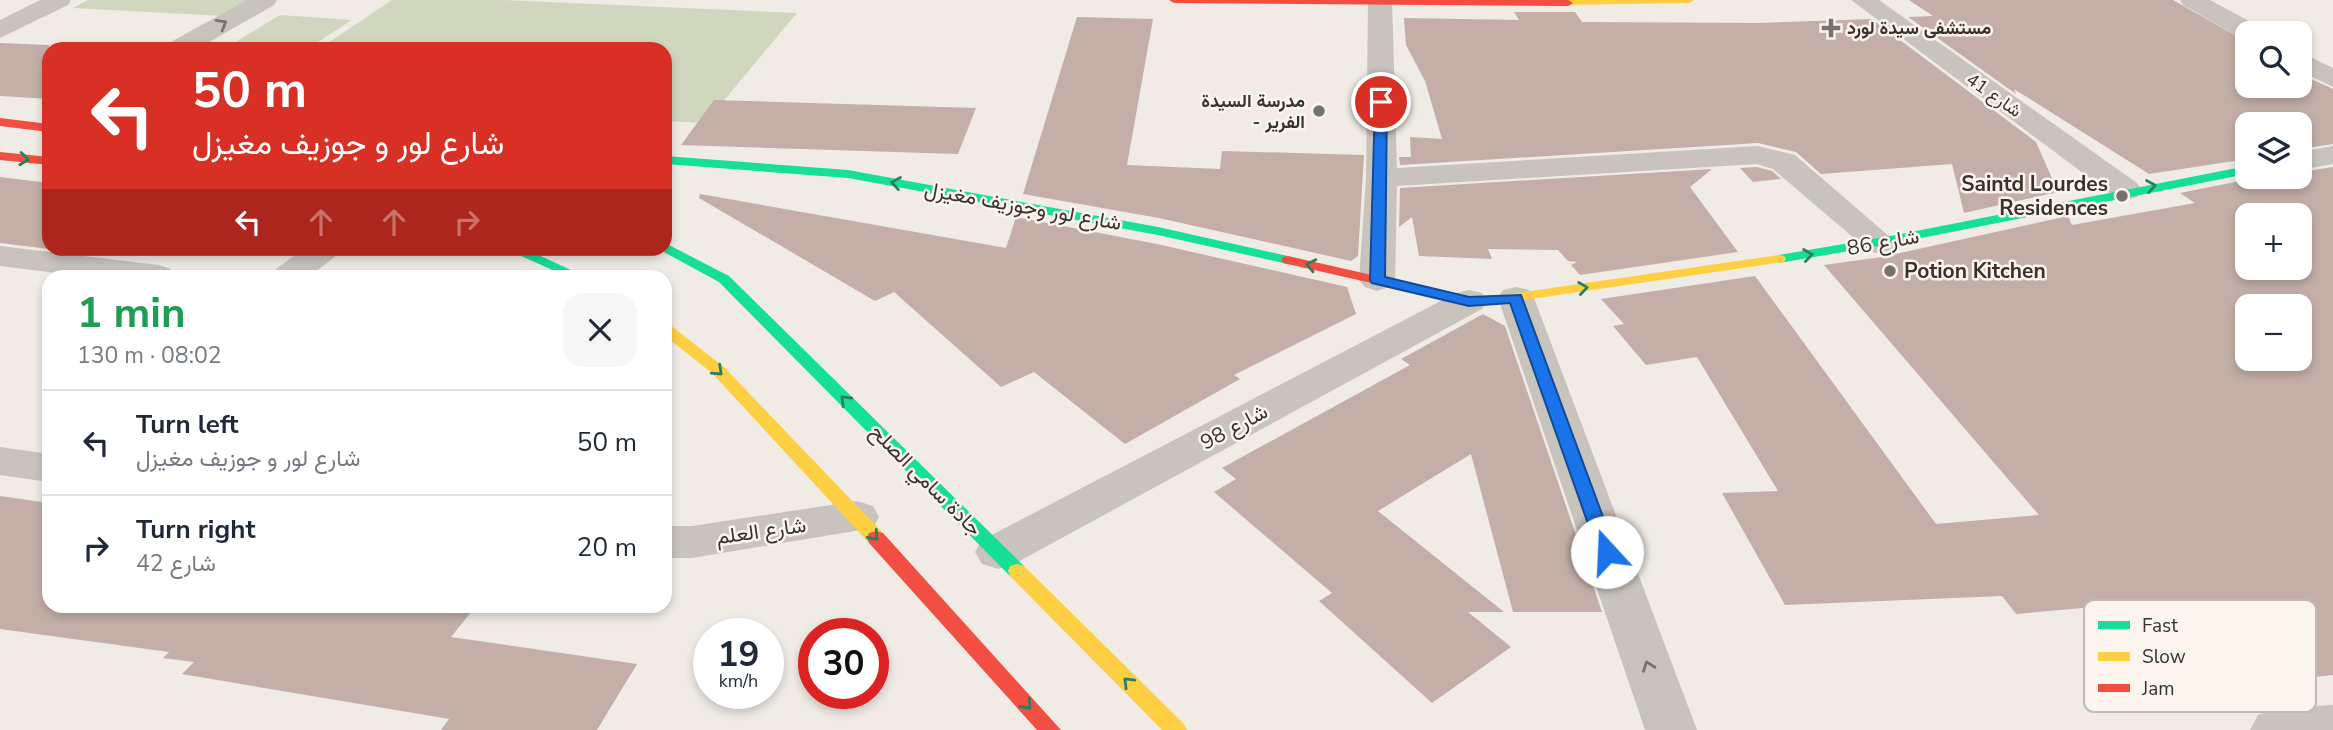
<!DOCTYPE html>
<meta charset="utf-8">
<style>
:root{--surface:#fff;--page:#f6f6f7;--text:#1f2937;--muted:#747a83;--line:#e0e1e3}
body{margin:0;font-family:"Nunito Sans",Vazirmatn,sans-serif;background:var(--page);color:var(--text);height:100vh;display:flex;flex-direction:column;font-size:26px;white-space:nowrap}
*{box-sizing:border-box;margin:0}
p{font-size:23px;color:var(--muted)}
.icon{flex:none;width:38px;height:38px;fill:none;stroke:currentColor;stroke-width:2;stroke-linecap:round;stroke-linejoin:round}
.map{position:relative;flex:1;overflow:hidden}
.sheet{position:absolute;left:42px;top:270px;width:630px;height:343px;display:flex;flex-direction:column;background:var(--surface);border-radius:21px;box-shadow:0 4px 10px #0003}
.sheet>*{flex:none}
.banner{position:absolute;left:42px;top:42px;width:630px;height:214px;border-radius:21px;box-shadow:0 4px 10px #0003;background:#d93025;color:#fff;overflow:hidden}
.fabs{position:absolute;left:2235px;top:21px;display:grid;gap:14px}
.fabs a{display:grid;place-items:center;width:77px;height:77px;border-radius:14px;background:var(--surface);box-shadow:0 4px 10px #0003;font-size:35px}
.speed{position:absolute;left:693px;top:618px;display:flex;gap:14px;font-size:35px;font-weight:700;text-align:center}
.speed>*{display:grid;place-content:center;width:91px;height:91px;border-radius:50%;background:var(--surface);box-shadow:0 4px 10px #0003;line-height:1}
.speed small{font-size:18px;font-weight:400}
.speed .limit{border:10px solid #d22;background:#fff;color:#111}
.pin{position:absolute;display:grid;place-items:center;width:60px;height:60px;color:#fff;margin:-30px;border:4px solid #fff;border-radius:50%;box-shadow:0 2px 7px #0007}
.me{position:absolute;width:77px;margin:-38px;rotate:340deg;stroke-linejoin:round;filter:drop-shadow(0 0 5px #0008)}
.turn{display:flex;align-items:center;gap:24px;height:147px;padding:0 35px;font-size:32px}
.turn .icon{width:91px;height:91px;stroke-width:2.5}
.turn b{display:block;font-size:49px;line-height:60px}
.lanes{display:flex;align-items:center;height:66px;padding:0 35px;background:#0003;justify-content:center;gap:35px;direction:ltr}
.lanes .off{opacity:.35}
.round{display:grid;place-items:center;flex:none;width:74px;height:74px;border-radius:21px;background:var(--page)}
.headline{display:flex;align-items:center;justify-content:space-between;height:119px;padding:0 35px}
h1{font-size:42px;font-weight:700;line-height:52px;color:#1e9e55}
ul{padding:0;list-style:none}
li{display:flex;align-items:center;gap:21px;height:105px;padding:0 35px;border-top:2px solid var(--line)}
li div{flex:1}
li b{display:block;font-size:26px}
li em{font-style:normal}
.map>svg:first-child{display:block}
</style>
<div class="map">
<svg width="2333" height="730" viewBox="0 0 2333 730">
<rect width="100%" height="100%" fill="#f0ebe5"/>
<g fill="#d1d6bf">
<polygon points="88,0 250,0 224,16 73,8"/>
<polygon points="392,0 505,0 797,13 705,123 665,121 665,49 319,49"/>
<polygon points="280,15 352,20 307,49 224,49"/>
</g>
<g fill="#c3afa7" fill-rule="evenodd">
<polygon points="1909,0 2173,0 2247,42 2247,86 2300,86 2300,74 2333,89 2333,144 2300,149 2300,124 2247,124 2247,159 2149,174 2014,89 2016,94 1908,17 1933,16"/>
<polygon points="1514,12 1575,12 1582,22 1759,23 1872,19 2036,142 2058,192 1964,213 1952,164 1821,174 1796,152 1758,143 1400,165 1399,157 1411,157 1410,137 1442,139 1425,81 1406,45 1404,18 1519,20"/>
<polygon points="1077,17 1153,19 1127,165 1220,169 1222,151 1364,155 1358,256 1351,261 1159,218 1023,194"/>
<polygon points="0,43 49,45 49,99 0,96"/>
<polygon points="714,100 976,108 958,154 681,145"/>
<polygon points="1757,167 1772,171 1781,179 1753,182 1740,168"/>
<path d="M2333,167V675L2242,684L2202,642L2189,643L2150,602L2016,614L2002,596L1785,605L1722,493L1778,491L1697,357L1646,365L1613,326L1624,324L1601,299L1755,276L1936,524L2039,515L1824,265L1882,257L2068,216L2072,225L2195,203L2180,193L2260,177H2300V172ZM2247,215H2300V268H2247ZM2247,306H2300V359H2247Z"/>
<polygon points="1712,169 1690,187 1738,252 1580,275 1571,265 1577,262 1568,261 1558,250 1488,249 1492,259 1419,256 1412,217 1399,227 1400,188"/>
<polygon points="0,177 49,183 49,249 0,243"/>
<polygon points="700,194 1006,248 1016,217 1157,244 1347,287 1356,314 1234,375 1240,379 1125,444 1034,372 1001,387 894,292 875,301 699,198"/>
<polygon points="1483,314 1505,326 1602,612 1513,612 1471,454 1378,511 1504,612 1468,612 1511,647 1432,703 1319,601 1332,593 1214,492 1236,479 1222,468 1410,365 1401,359"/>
<polygon points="0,496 49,503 49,606 476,606 451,637 637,664 597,730 441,730 449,719 182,674 194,662 163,658 169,652 0,629"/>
</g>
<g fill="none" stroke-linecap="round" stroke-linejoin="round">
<g fill="#c9c3be" fill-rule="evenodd">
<polygon points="40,0 71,0 68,5 0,38 0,20"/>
<polygon points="247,0 277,0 274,5 197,49 165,49 169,43"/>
<polygon points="1368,0 1392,0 1397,168 1758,146 1795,155 1898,244 1893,251 1881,254 1869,251 1773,169 1757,164 1397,186 1395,280 1389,287 1377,291 1365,287 1359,280 1366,178"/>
<polygon points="1851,0 1879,0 2137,183 2142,190 2137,197 2126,200 2115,197"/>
<polygon points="2180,0 2210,0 2260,27 2264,33 2247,33 2247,40 2242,39 2183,5"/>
<polygon points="2300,52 2333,68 2333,87 2300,71"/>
<polygon points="2333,146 2333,164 2300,170 2300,152"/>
<polygon points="0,246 159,265 171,269 177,276 80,276 0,266"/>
<polygon points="305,248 346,248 310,276 271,276 276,269"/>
<polygon points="1516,287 1529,290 1534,298 1697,730 1645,730 1498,298 1503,290"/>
<polygon points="1469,290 1482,293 1487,301 1482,309 1014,564 998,569 982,564 975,552 982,540 1456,293"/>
<polygon points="0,447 49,454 49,482 0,475"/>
<polygon points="857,501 873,506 879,517 873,528 692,558 665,558 665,526 692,526"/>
<polygon points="2333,705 2333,730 2250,730 2258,715 2276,708"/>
</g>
<g fill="#16e098" fill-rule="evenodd">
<polygon points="665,156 848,170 1158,227 1288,256 1295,260 1288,264 1158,235 848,178 665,164"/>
<polygon points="2247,166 2247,174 1896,243 1779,263 1772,259 1779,255 1896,235"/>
<polygon points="665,243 729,276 1024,566 1026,571 1024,576 1017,578 1010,576 719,282 660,250 665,248"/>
<polygon points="503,248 523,248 584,276 566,276"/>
</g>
<g fill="#ffcf43" fill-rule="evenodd">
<polygon points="1568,0 1694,0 1689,3 1564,5 1563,3"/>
<polygon points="1779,255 1784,256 1786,259 1784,262 1504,303 1497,299 1504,295"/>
<polygon points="665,323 670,325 724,367 883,533 885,538 883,543 869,543 712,373 665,336"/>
<polygon points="1017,564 1024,566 1184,724 1187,730 1162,730 1010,576 1008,571 1010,566"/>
</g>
<g fill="#f24e42" fill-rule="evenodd">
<polygon points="1169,0 1568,0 1573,3 1568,6 1174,3"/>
<polygon points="0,118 49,124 49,132 0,126"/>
<polygon points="0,152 49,157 49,165 0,160"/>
<polygon points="1288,256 1469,297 1504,295 1511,299 1504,303 1469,305 1283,263 1281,260 1283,257"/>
<polygon points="876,531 883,533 1061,730 1037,730 869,543 867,538 869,533"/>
</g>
</g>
<defs><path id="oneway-chevron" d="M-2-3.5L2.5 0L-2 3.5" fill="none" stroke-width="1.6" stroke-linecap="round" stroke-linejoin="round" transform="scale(1.75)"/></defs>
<g stroke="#7b726d">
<use href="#oneway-chevron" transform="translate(222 24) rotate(-30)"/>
<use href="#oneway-chevron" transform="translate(1648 666) rotate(-110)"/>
</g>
<g stroke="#2a7f5c">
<use href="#oneway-chevron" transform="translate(24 159) rotate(6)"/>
<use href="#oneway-chevron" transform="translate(896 183) rotate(-170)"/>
<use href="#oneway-chevron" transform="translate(2151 186) rotate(-10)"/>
<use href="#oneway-chevron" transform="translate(1808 255) rotate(-8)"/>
<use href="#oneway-chevron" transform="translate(1311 265) rotate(-167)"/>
<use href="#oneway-chevron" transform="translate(1583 288) rotate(-8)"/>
<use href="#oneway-chevron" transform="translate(718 371) rotate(43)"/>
<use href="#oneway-chevron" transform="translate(845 400) rotate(-135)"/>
<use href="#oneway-chevron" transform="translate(874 536) rotate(48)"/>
<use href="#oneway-chevron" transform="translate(1128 682) rotate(-135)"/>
<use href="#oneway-chevron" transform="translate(1027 705) rotate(48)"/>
</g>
<polygon fill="#1a73e8" stroke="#114b97" stroke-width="2" points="1381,98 1387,102 1385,277 1469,297 1521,295 1616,552 1614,557 1600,557 1598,552 1510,303 1469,306 1372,283 1370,280 1375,102"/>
<g fill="#7a716c" stroke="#fbf5ee" stroke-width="2.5">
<path d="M1827.5 17.5h7v7h7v7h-7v7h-7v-7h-7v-7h7z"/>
<circle cx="1319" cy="111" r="7"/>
<circle cx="2122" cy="196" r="7"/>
<circle cx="1890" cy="271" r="7"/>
</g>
<g text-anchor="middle" stroke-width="5" stroke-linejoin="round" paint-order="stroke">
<g font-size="18" font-weight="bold" fill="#3b302b" stroke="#fbf5ee" text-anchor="start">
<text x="1847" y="34">مستشفى سيدة لورد</text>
<text x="1305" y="107" text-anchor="end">مدرسة السيدة<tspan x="1305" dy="21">- الفرير</tspan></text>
</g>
<g font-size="18" fill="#3b302b" stroke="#fbf5ee">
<text transform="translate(1994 95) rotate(35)" y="6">شارع 41</text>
</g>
<g font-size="21" font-weight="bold" fill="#3b302b" stroke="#fbf5ee" text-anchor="end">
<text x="2108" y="191">Saintd Lourdes<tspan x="2108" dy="24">Residences</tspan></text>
<text x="1904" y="278" text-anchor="start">Potion Kitchen</text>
</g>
<g font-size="21" fill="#3b302b" stroke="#fbf5ee">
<text transform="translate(1023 206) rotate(10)" y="7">شارع لور وجوزيف مغيزل</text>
<text transform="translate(1883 242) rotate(-10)" y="7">شارع 86</text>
<text transform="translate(1234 427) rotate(-28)" y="7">شارع 98</text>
<text transform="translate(926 480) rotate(45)" y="7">جادة سامي الصلح</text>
<text transform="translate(761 531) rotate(-8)" y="7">شارع العلم</text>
</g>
</g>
<rect x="2084" y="600" width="232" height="112" rx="10" fill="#fbf5ee" stroke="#c1bab4" stroke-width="2"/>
<rect x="2098" y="621" width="32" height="8" fill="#16e098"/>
<rect x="2098" y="652" width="32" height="9" fill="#ffcf43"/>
<rect x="2098" y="684" width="32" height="8" fill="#f24e42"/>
<g font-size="19" fill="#3b302b">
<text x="2142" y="632">Fast</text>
<text x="2142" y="663">Slow</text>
<text x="2142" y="695">Jam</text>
</g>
</svg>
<div class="fabs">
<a><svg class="icon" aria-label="search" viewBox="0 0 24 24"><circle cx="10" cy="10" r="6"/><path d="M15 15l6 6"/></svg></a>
<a><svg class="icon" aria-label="layers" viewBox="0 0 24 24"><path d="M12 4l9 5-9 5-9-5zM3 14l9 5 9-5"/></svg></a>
<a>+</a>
<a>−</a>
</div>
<div class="speed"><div>19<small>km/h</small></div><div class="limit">30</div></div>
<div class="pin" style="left:1381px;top:102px;background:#d93025"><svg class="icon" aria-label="arrive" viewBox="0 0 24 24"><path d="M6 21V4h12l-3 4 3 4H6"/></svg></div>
<svg class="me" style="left:1607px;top:552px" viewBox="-20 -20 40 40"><circle r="19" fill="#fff"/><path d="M0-13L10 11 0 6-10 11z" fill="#1a73e8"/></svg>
<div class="banner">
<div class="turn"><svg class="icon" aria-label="left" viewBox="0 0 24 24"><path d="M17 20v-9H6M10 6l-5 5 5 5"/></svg><div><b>50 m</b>شارع لور و جوزيف مغيزل</div></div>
<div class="lanes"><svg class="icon" aria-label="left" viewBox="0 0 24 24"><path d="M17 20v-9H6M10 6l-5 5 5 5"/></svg><svg class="icon off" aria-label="ahead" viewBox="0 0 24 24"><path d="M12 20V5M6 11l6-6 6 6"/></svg><svg class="icon off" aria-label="ahead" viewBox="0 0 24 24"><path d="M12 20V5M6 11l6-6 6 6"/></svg><svg class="icon off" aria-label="right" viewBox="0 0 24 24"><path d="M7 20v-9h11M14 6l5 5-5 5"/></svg></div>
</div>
<section class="sheet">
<div class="headline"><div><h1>1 min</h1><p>130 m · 08:02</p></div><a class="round"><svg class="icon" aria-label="close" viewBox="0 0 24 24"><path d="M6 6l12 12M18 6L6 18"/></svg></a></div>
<ul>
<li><svg class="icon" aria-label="left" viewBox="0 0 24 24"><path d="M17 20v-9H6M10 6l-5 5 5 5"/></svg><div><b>Turn left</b><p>شارع لور و جوزيف مغيزل</p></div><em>50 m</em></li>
<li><svg class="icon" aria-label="right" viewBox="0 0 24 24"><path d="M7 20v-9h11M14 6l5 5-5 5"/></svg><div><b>Turn right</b><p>شارع 42</p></div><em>20 m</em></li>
</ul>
</section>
</div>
